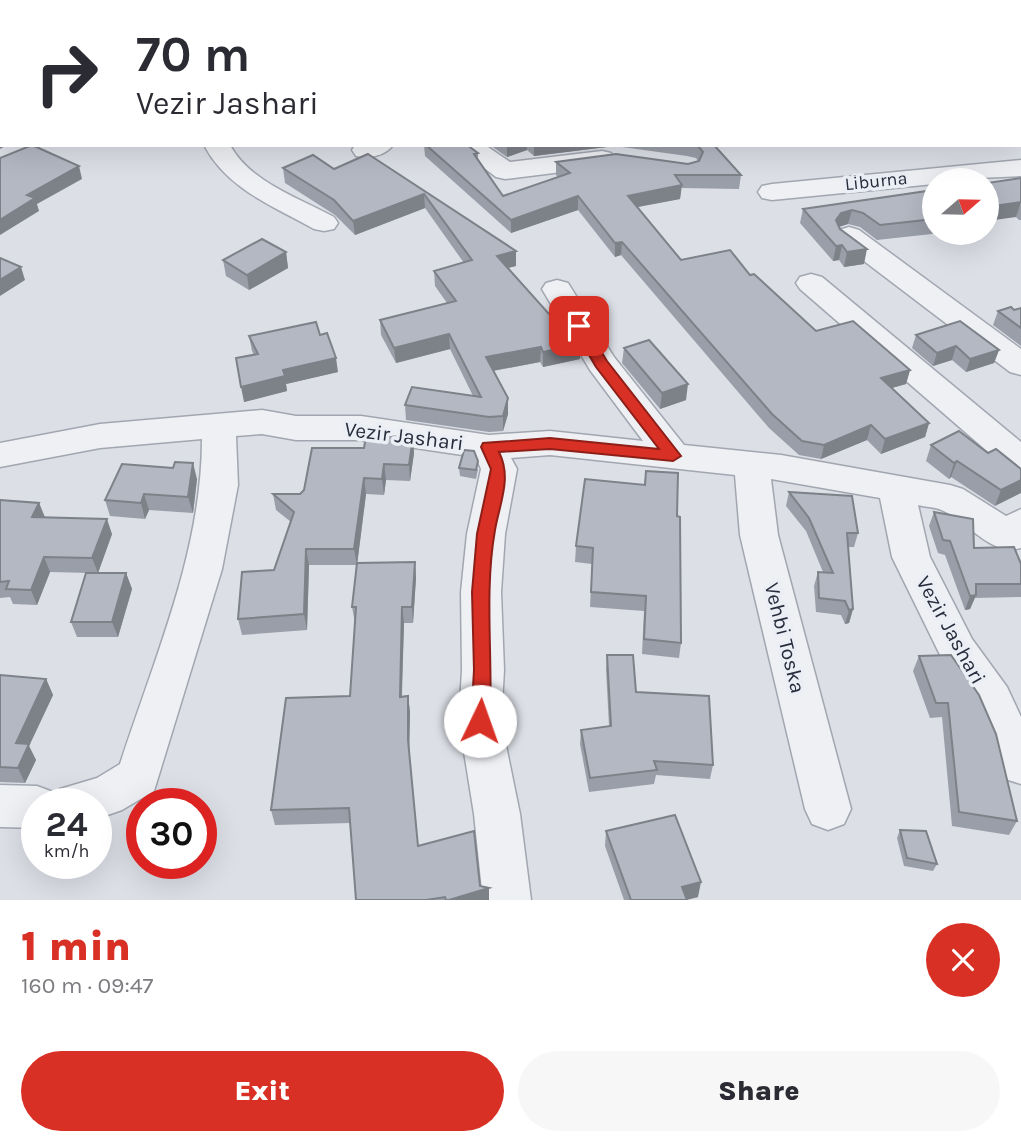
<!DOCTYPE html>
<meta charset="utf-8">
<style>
:root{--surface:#fff;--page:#f7f7f7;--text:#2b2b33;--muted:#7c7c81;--accent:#d93025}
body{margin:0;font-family:Karla,sans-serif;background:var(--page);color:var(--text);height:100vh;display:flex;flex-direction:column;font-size:26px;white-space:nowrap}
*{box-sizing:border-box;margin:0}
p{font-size:23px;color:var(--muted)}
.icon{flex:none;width:38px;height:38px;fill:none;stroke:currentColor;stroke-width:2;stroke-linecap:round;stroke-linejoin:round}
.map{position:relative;height:900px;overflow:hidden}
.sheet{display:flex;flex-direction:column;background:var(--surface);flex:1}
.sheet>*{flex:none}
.guide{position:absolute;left:0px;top:0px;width:1022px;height:147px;box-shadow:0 7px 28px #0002;background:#fff;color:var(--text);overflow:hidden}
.needle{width:46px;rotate:70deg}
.controls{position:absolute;left:922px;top:168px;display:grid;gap:14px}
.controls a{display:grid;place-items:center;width:77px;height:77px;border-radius:50%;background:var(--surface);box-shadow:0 7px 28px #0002;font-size:35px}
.speed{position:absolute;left:21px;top:788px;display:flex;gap:14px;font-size:35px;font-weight:700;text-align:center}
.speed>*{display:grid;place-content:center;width:91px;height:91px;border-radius:50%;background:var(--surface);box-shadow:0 7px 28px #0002;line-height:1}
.speed small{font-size:18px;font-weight:400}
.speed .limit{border:10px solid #d22;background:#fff;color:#111}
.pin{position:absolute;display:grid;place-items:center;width:60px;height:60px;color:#fff;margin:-30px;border-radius:14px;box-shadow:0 4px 10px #0006}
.me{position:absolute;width:77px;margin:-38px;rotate:3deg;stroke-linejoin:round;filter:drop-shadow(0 0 5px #0008)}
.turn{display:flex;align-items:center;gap:24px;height:147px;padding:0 21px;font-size:32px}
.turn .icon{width:91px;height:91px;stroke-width:2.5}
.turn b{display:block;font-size:49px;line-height:60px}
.round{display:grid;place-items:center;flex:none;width:74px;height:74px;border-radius:37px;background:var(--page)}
.headline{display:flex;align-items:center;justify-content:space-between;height:119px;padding:0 21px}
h1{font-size:42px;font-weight:800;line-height:52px;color:var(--accent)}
.cta{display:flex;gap:14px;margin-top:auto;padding:14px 21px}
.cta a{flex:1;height:80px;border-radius:42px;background:var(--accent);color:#fff;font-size:28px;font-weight:800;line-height:80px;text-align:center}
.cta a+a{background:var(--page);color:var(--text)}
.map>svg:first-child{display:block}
</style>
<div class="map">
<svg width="1021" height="900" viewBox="0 0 1021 900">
<rect width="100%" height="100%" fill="#dcdfe6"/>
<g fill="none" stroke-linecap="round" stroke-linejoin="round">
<g stroke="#a2a6b0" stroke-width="3">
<g id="street">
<polygon points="107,0 131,0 132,2 108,2"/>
<polygon points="700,0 723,0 699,2"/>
<polygon points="805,0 828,0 804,2"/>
<polygon points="1021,0 1021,14 1020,14 1020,2 1015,2"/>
<path d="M204,145H230C250,182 299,198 334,217L338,223L334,229L324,231L314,229C273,206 227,189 204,145Z"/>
<path d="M355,145H393C385,156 368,159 356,156L352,150Z"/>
<polygon points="454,145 485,145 510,162 602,151 611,153 615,159 611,165 602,167 505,179 496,177"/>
<polygon points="1021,160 1021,176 934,180 934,184 772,200 762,198 758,192 762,186 772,184"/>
<polygon points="849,227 859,230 1021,349 1021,375 1010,372 839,242 835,236 839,230"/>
<polygon points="811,274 822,277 1021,442 1021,473 1009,470 800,289 796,283 800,277"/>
<path d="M557,280L568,283L614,357L684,445L781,455L950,485L963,489L1006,516L1021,509V548C989,557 967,519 939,509C933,507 925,507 918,505L930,557L972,639L1007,687L1021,717V784L1005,779L975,709L944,663L892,557L880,498L771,479L778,535L851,809L844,824L828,830L812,824L805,809L740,535L735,475L550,455L511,458L517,469L505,534L501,592L504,670L501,721L520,814L531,900H483L474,814L459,721L462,670L461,592L467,534L481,469L476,457L361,440H296L262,434L236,436L238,485L222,569L154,791L122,810L96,819V803H37V828L0,827V785L37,786L53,792L56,798L60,789L97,778L120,764C154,659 202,551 202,439L100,448L0,467V443L100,424L262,410L296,416H361L489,435L550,431L643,441L590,370L542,289L546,283Z"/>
</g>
</g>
<use href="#street" fill="#eef0f4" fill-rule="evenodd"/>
</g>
<g fill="#9a9ea8">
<polygon points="424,145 467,145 478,153 478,160 503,196 558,177 556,175 556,162 688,164 698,161 696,158 687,156 615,146 534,156 527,150 507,157 490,145 714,145 741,175 739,189 681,188 680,199 637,207 681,260 750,275 816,331 910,370 906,384 892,388 929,423 925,437 881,454 867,440 821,459 799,455 769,428 621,255 615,257 578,210 511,233 425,156"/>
<polygon points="368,154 516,251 516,266 507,268 557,323 581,344 580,359 543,367 540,362 493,371 508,398 508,414 503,431 489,432 406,420 405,405 473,396 450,349 396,363 381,335 380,320 447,303 435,286 434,271 464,263 425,208 355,235 335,215 285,183 283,168 334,169"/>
<polygon points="1021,178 1021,220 1019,220 1016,217"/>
<polygon points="934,190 934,233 941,233 877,240 860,227 848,224 839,227 864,264 844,267 839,260 833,261 800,223 803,209"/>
<polygon points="286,252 288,268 249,290 226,276 223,260"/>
<polygon points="1021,308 1021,346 993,325 998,311 1014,310"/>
<polygon points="320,335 338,372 286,384 287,391 244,402 254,355 252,351 249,336"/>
<polygon points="916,335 999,350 994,363 966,372 952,360 933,366 912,348"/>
<polygon points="624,348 686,400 660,409 622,363"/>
<polygon points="413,437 414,453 410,481 386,480 384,495 366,494 357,565 309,565 307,630 242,635 238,619 274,570 291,522 276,510 273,494 300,494 364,448"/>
<polygon points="931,445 988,453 1021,469 995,506 951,477 949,479 926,461"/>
<polygon points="173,468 197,479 193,513 149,510 145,519 110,516 105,500"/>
<polygon points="459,468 478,469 476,479 460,476"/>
<polygon points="646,471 677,516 681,643 679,658 642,654 644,611 590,607 592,564 575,562 576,546 644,485"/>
<polygon points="789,492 858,533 854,547 848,547 853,609 849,623 845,624 841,615 816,612 814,586 818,572 823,572 806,531 786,506"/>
<polygon points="0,500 39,503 45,517 112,534 98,573 126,573 132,589 118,637 77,637 71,622 90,573 50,572 37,605 13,604 10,597 0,598"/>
<polygon points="934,512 974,548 1021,564 1021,597 975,598 970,609 965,610 945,555 938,553 929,526"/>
<polygon points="415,562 416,578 413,623 404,623 402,697 408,696 410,712 409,756 418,846 480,886 489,900 356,900 350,823 275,825 271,810 350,696 355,623 352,607"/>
<polygon points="607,655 636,692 713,765 710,779 656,775 654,784 589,792 580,744 581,730 609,726 606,669"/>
<polygon points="951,655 1017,821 1009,835 952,826 942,717 930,718 913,671 919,656"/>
<polygon points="0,675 46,679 53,695 29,746 36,760 25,783 0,782"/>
<polygon points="900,830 937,864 933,871 904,866 897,838"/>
<polygon points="606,831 698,897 687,900 624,900 605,846"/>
</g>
<g fill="#7d8188">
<polygon points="339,0 359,0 356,2 336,2"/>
<polygon points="2,134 2,145 7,145 0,149 0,135"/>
<polygon points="507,145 527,145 527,150 507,157"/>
<polygon points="534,145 615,145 615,146 534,156"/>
<polygon points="79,166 82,179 37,204 39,211 0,235 0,220 27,195"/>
<polygon points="682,185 680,199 627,209 628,196"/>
<polygon points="424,194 425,208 355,235 353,221"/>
<polygon points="578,196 578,210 511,233 511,220"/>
<polygon points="1021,202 1016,217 987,221 987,207"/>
<polygon points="852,210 848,224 838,227 836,220 841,213"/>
<polygon points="622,242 621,255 615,257 615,243"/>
<polygon points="842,245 839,260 833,261 836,246"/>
<polygon points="867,249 864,264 844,267 847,252"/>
<polygon points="516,251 516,266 497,271 497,256"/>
<polygon points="286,252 288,268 249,290 247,275"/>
<polygon points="21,267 25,280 0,296 0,280"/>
<polygon points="449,334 450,349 396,363 394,348"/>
<polygon points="581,344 580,359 543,367 543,352"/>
<polygon points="956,346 952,360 933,366 937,353"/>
<polygon points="541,347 540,362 486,372 486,357"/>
<polygon points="999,350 994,363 966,372 970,359"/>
<polygon points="336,358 338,372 286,384 287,391 244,402 241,387 283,370"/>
<polygon points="910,370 906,384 877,392 881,378"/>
<polygon points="688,384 686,400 660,409 662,393"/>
<polygon points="508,398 508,414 503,431 503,416"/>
<polygon points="929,423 925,437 881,454 885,439"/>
<polygon points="871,425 867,440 821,459 824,445"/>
<polygon points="413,437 414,453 410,481 409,465"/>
<polygon points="957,461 951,477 949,479 954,463"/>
<polygon points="193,463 197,479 193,513 188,497"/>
<polygon points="384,464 386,480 384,495 382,479"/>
<polygon points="364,478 366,494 357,565 354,549"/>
<polygon points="1021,480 1021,493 995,506 1001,490"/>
<polygon points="144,494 149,510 145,519 141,503"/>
<polygon points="39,503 45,518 32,517"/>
<polygon points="107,519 112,534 98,573 92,558"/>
<polygon points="306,549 309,565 307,630 304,614"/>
<polygon points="44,557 50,572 37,605 31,590"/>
<polygon points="415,562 416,578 413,623 412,607"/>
<polygon points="126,573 132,589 118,637 112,622"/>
<polygon points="976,595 970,609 965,610 970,596"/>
<polygon points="402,607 404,623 401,712 400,697"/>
<polygon points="853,609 849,623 845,624 849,610"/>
<polygon points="46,679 53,695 29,746 36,760 25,783 18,768 16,743"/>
<polygon points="408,696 410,712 409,756 408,740"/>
<polygon points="701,882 698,897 685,900 682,887"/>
<polygon points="489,888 489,900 449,900"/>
</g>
<g fill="#b3b8c3" stroke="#7d8188" stroke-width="2">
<polygon points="127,0 339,0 336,2 121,2"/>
<polygon points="777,0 794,0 794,2 776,2"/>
<polygon points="1020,21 1021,21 1021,82 1020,81"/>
<polygon points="2,50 2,134 0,135 0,87 1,82 0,81 0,51"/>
<polygon points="32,145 79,166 27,195 35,198 0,220 0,158"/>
<polygon points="426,145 467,145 478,153 474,154 503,196 570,173 556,162 616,154 688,164 699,161 703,152 697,145 714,145 741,175 675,175 682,185 628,196 681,260 730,250 750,275 754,274 816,331 853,321 910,370 881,378 929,423 885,439 871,425 824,445 802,441 772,414 622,242 615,243 578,196 511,220"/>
<polygon points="368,154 516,251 497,256 557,323 568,321 581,344 543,352 541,347 486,357 508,398 503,416 489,417 405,405 412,387 481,397 449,334 394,348 380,320 456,301 434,271 472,260 424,194 353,221 334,200 283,168 313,155 334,169"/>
<polygon points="1021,178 1021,202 987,207 987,183"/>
<polygon points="934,190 934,219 880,225 863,213 852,210 841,213 836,220 840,229 867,249 847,252 842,245 836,246 803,209"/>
<polygon points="262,239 286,252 247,275 223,260"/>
<polygon points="0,258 21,267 0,280"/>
<polygon points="1011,307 1014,310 1021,308 1021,328 998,311"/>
<polygon points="960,321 999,350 970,359 956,346 937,353 916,335"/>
<polygon points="316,322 320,335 327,333 336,358 283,370 285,376 241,387 236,358 258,354 249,336"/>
<polygon points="649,340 688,384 662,393 624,348"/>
<polygon points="959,431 988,453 996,449 1021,469 1021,480 1001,490 957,461 954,463 931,445"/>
<polygon points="366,436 413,437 409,465 384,464 382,479 364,478 354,549 306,549 304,614 238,619 242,572 274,570 294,512 273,494 300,494 304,490 312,448 364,448"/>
<polygon points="464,450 474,451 478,461 476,470 459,468"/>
<polygon points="175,462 193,463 188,497 144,494 141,503 105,500 122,464 173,468"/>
<polygon points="646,471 678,473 677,516 680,517 681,643 644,639 646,596 591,592 593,548 576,546 585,479 645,485"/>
<polygon points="789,492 852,496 858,533 847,533 853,609 849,610 845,601 819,598 818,572 833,573 809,518"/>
<polygon points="0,500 39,503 32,517 107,519 92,558 44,557 31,590 6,589 9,581 0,582"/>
<polygon points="934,512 973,519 974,548 1014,547 1021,564 1021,584 976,584 976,595 970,596 950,541 943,540"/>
<polygon points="415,562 412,607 402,607 400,697 408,696 408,740 418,846 474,831 480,886 489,888 449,900 446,900 445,897 426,900 356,900 349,808 271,810 286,698 350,696 356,607 352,607 357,563"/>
<polygon points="86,573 126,573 112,622 71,622"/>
<polygon points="607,655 633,655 636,692 709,696 713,765 654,761 657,770 590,778 581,730 611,726"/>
<polygon points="951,655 979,695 996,734 1017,821 959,812 948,703 936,703 919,656"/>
<polygon points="0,675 46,679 16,743 29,744 18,768 0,767"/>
<polygon points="675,815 701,882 682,887 687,900 631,900 606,831"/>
<polygon points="900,830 926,831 937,864 907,858"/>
</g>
<path fill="#d93025" stroke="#8d1f18" stroke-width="2" d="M579,322L584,323L607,361L681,456L673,461L550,449L499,452C512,478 500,502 495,530C484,592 493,658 490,721L487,727H473L471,721L474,670L472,592L477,534L491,469L481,447L483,443L550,438L659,449L596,367L572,326Z"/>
<g text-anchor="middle" stroke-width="7" stroke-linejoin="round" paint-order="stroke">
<g font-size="18" fill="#262c3c" stroke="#ebeef4">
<text transform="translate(876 181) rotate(-6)" y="6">Liburna</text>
</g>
<g font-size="21" fill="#262c3c" stroke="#ebeef4">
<text transform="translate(404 436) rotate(7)" y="7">Vezir Jashari</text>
<text transform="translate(951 630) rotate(61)" y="7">Vezir Jashari</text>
<text transform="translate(785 638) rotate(76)" y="7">Vehbi Toska</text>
</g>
</g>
</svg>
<div class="controls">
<a><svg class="needle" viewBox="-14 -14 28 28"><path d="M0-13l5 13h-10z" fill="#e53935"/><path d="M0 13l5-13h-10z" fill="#7c7c81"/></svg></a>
</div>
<div class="speed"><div>24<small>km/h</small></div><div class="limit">30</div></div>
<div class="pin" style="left:579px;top:326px;background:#d93025"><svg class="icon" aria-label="arrive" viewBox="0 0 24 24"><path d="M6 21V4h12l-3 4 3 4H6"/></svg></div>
<svg class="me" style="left:480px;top:721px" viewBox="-20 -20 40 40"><circle r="19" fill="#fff"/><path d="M0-13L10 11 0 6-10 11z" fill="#d93025"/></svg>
<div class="guide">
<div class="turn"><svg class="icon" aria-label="right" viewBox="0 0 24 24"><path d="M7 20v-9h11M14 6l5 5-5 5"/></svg><div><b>70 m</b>Vezir Jashari</div></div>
</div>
</div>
<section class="sheet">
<div class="headline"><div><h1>1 min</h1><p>160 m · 09:47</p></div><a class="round" style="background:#d93025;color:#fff"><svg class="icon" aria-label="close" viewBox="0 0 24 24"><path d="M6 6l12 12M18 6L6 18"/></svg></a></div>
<div class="cta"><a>Exit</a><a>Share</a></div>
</section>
